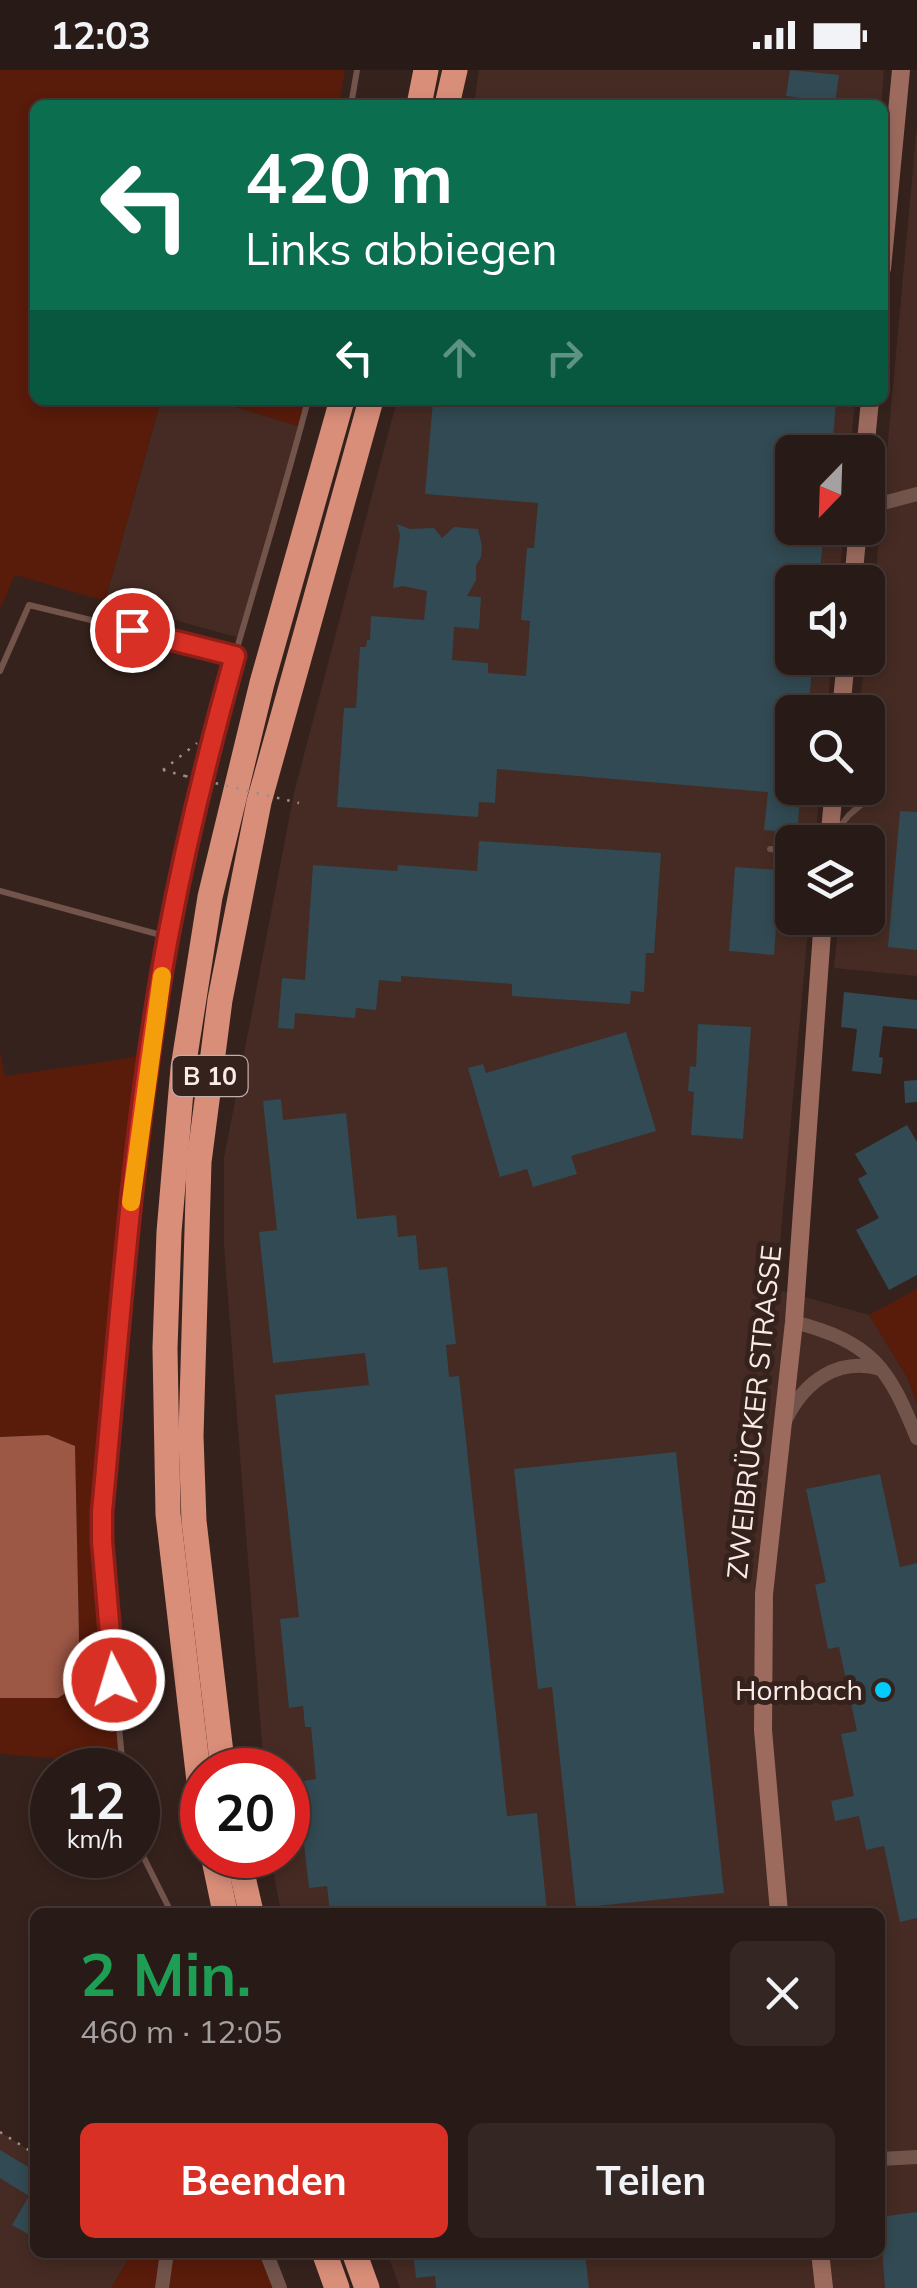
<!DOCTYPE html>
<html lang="de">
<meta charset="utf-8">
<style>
:root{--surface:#281a16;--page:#342723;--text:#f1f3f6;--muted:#a5a1a1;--line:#443835;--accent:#d93025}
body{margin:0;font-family:Mulish,sans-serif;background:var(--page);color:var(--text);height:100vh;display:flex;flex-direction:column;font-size:38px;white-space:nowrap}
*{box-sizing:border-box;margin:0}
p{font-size:32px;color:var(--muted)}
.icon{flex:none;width:55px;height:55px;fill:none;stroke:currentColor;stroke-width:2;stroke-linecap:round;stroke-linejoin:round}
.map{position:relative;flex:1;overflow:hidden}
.drawer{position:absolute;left:30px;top:1838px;width:855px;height:350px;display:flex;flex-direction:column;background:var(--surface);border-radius:15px;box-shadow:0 5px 15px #0003,0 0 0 2px var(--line)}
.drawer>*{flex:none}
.hud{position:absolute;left:30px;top:30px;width:858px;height:305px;border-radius:15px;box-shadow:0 5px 15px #0003,0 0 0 2px var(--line);background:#0b6e4f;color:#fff;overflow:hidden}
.needle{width:65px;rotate:203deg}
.tools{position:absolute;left:775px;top:365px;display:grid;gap:20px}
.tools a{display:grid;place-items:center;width:110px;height:110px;border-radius:15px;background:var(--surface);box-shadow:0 5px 15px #0003,0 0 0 2px var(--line);font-size:50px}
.speed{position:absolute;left:30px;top:1678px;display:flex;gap:20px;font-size:50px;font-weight:700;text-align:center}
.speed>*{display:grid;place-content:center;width:130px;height:130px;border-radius:50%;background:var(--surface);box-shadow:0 5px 15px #0003,0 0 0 2px var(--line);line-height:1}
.speed small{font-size:25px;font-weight:400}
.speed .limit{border:15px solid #d22;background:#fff;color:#111}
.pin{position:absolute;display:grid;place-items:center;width:85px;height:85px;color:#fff;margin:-42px;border:5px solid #fff;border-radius:50%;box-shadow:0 2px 10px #0007}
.me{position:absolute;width:110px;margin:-55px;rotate:355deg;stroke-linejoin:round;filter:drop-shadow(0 0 8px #0008)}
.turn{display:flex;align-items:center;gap:35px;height:210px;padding:0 50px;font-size:45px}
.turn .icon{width:130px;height:130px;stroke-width:2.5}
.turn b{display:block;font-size:70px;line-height:85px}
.lanes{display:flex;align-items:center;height:95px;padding:0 50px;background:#0003;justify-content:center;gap:50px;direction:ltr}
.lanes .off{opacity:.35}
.round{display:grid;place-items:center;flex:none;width:105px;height:105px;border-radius:15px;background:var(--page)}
.head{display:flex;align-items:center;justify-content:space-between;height:170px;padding:0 50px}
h1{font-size:60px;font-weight:700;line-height:75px;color:#1e9e55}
.cta{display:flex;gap:20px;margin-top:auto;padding:20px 50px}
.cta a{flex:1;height:115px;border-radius:15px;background:var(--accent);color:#fff;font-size:40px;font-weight:700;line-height:115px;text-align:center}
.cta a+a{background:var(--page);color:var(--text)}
.status{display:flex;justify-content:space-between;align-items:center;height:70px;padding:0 50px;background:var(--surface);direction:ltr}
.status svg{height:28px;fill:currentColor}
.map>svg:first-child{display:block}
</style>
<div class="status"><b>12:03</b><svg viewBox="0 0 49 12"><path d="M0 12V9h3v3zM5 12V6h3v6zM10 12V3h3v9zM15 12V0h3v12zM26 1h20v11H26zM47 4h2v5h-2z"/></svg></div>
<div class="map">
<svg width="917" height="2218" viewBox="0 0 917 2218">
<rect width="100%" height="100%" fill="#36221d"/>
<g fill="#452b23">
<polygon points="479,0 884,0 881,35 474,35"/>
<polygon points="917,55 917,906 834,898 839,848 868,848 868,772 846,772 852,718 868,718 868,642 859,642 865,588 868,588"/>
<polygon points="161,330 213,330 301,357 240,568 105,531"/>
<polygon points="397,330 855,330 850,382 792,382 792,458 844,458 839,512 792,512 792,588 832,588 827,642 792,642 792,718 820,718 815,772 792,772 792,848 809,848 776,1219 869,1245 907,1307 917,1333 917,2218 400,2218 387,2183 880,2182 880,1842 281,1842 270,1785 288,1785 288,1700 264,1700 224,1175 224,1088 294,723"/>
<polygon points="0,2062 35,2084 35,2182 133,2183 111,2218 0,2218"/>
</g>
<g fill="#591b0a">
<polygon points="0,0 345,0 339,35 35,35 35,330 161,330 105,531 15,505 0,539"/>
<polygon points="213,330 308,330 301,357"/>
<polygon points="0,981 5,1006 124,989 149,981 103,1442 122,1694 0,1684 0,1628 58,1628 80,1613 75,1376 48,1365 0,1367"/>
<polygon points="917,1219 917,1333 907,1307 869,1245"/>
<polygon points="133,2182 266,2183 280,2218 111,2218"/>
</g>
<polygon fill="#9d5745" points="48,1365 75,1376 80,1614 58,1628 0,1628 0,1367"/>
<g fill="#324a53">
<polygon points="790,0 839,5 835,33 786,26"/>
<polygon points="450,330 836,330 832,382 792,382 792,458 824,458 819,512 792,512 792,588 813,588 808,642 792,642 792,718 801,718 797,763 764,760 768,722 497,699 495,733 479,732 478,747 337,737 344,638 356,638 360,577 366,577 367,570 370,570 371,546 424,550 427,521 403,516 393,518 400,465 397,454 410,459 434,458 442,468 454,457 478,459 482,476 481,487 476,496 476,510 467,526 481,527 479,559 454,557 452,590 488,593 488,603 526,606 530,551 521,550 527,478 534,478 538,433 425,424 433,331 449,333"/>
<polygon points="900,741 917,742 917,880 888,877"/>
<polygon points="479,771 661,783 654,883 646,883 644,922 631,921 630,934 512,926 512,914 401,906 401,912 379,910 376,940 356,938 355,948 295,943 294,959 278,958 282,908 305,910 313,795 397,801 398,795 477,801"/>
<polygon points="735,797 780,800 774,885 729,881"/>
<polygon points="844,922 917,930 917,959 883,956 879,987 883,988 881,1004 852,1001 857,959 841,957"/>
<polygon points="698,954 751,957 743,1069 691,1065 694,1022 688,1021 690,996 696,997"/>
<polygon points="626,962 656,1061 571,1086 577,1104 533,1117 527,1099 500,1107 468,998 483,994 486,1003"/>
<polygon points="917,1010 917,1032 905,1033 904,1011"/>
<polygon points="281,1029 283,1050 346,1043 357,1149 396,1145 398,1167 416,1165 419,1200 447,1197 456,1274 446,1275 449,1307 459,1306 507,1746 537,1743 547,1842 330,1842 327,1816 309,1818 297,1712 316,1709 311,1657 305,1657 303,1636 289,1638 280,1549 299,1547 275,1325 369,1315 365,1283 273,1293 259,1162 277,1160 263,1031"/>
<polygon points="907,1055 917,1072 917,1205 889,1220 856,1160 879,1148 858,1109 867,1104 855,1084"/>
<polygon points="676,1382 724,1823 576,1838 552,1617 538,1619 514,1399"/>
<polygon points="880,1404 900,1497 917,1493 917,1848 900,1852 884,1776 866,1780 859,1746 835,1751 831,1731 854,1726 841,1664 857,1661 839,1577 828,1579 815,1515 826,1512 806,1419"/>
<polygon points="0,2080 35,2101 35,2168 12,2155 29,2126 0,2108"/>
<polygon points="917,2142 917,2218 885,2218 880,2147"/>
<polygon points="413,2182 585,2182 589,2218 436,2218 435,2206 416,2208"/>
</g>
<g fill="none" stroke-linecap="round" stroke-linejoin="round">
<g stroke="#9f8e8a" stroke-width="2.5" stroke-dasharray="2.5 8" stroke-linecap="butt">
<polyline points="163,700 197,673"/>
<polyline points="163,700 185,706"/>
<polyline points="0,2062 35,2084"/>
</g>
<g stroke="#72544b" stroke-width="6">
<polyline points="351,35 357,0"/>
<polyline points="0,601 29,535 235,585"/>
<polyline points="834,764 849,745 872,726"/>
<polyline points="770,779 792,782"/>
<polyline points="0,821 168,867"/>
<path d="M123,1700L102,1471L103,1442C124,1208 140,974 193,745C225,605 272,469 308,330"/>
<polyline points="138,1776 171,1842"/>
</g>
<g stroke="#72544b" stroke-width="14">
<polyline points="868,437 917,424"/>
<path d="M794,1252C871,1272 888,1296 917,1368"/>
<path d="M786,1349C805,1311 838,1287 881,1299"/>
<polyline points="880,2089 917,2087"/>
<polyline points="266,2182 280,2218"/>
<polyline points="162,2218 167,2182"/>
</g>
<g stroke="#9c6b5e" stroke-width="18">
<polyline points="882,199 901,0"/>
<polyline points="865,382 870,330"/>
<polyline points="853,512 858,458"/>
<polyline points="841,642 846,588"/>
<polyline points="829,772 834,718"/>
<polyline points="779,1842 763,1660 764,1524 794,1252 823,848"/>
<polyline points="820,2182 824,2218"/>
</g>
<g stroke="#d98e79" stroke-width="25">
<polyline points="419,35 426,0"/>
<polyline points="447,35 455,0"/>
<polyline points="223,1700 194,1451 191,1366 199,1092 220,930 259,732 371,330"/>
<polyline points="202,1737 168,1444 165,1278 169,1162 183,998 210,827 262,613 342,330"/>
<polyline points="213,1785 225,1842"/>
<polyline points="238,1785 251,1842"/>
<polyline points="324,2182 337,2218"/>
<polyline points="354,2182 367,2218"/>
</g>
<polyline stroke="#9f8e8a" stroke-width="2.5" stroke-dasharray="2.5 8" stroke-linecap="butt" points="185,706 299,733"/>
</g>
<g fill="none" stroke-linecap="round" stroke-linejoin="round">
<g stroke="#8d1f18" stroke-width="25">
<path id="route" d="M114,1610L102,1471V1442C120,1250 133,1057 168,867C186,772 209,679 235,586L132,560"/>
</g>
<use href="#route" stroke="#d93025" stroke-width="18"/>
<polyline stroke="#f59e0b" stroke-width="18" points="131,1132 162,906"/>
</g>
<circle fill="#04cbf9" stroke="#36221d" stroke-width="4" cx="883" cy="1620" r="10"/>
<g text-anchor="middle" stroke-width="10" stroke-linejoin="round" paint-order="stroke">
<rect fill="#36221d" stroke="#beafaa" stroke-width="2.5" x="172.5" y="986" width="75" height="40" rx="8"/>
<g font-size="25" font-weight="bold" fill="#f9ebe7">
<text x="210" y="1015">B 10</text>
</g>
<g font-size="28" fill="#f9ebe7" stroke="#36221d">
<text transform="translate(754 1342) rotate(-84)" y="10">ZWEIBRÜCKER STRASSE</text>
</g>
<g font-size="28" fill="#f9ebe7" stroke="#36221d" text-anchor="end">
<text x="863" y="1630">Hornbach</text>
</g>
</g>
</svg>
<div class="tools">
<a><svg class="needle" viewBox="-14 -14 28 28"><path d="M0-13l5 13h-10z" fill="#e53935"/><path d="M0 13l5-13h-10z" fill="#a5a1a1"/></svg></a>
<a><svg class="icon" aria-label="sound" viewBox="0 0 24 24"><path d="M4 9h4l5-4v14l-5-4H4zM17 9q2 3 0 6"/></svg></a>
<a><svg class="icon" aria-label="search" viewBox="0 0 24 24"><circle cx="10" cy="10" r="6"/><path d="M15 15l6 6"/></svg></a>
<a><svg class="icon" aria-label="layers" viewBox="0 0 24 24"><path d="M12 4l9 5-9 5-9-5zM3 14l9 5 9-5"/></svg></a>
</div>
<div class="speed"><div>12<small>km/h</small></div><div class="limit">20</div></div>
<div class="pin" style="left:132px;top:560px;background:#d93025"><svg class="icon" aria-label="arrive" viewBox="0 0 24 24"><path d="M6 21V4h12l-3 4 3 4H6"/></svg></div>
<svg class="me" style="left:114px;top:1610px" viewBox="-20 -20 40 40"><circle r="17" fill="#d93025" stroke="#fff" stroke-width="3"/><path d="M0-11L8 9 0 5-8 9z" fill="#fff"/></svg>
<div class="hud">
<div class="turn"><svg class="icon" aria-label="left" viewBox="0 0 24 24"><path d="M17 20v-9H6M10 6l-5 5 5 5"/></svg><div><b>420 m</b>Links abbiegen</div></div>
<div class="lanes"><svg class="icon" aria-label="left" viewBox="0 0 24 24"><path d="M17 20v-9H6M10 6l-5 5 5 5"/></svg><svg class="icon off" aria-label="ahead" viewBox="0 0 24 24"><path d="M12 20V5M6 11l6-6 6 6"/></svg><svg class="icon off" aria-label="right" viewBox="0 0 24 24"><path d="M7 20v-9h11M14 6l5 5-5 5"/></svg></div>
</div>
<section class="drawer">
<div class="head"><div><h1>2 Min.</h1><p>460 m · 12:05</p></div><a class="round"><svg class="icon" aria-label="close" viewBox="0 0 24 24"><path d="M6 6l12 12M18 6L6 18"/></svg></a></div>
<div class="cta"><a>Beenden</a><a>Teilen</a></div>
</section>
</div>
